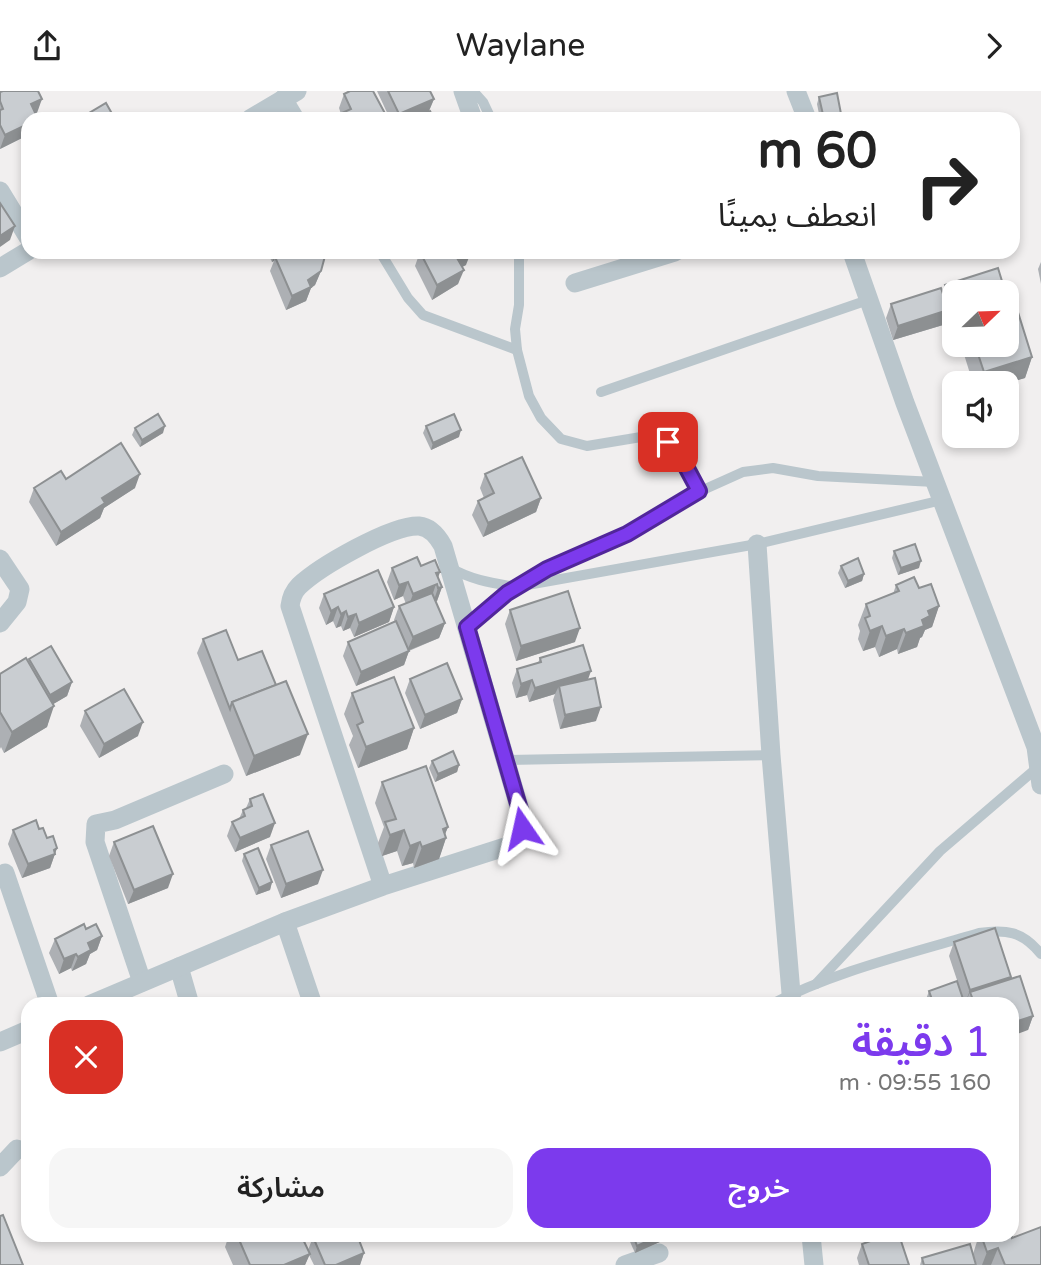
<!DOCTYPE html>
<html lang="ar">
<meta charset="utf-8">
<style>
:root{--surface:#fff;--page:#f6f6f6;--text:#222;--muted:#767676;--accent:#7c3aed}
body{margin:0;font-family:"Varela Round","Noto Sans Arabic",sans-serif;background:var(--page);color:var(--text);direction:rtl;height:100vh;display:flex;flex-direction:column;font-size:26px;white-space:nowrap}
*{box-sizing:border-box;margin:0}
p{font-size:23px;color:var(--muted)}
.icon{flex:none;width:38px;height:38px;fill:none;stroke:currentColor;stroke-width:2;stroke-linecap:round;stroke-linejoin:round}
.map{position:relative;flex:1;overflow:hidden;direction:ltr}
.panel{position:absolute;left:21px;top:906px;width:998px;height:245px;display:flex;flex-direction:column;background:var(--surface);border-radius:21px;box-shadow:0 4px 10px #0003;direction:rtl}
.panel>*{flex:none}
.banner{position:absolute;left:21px;top:21px;width:999px;height:147px;border-radius:21px;box-shadow:0 4px 10px #0003;direction:rtl;background:#fff;color:var(--text);overflow:hidden}
.needle{width:46px;rotate:67deg}
.tools{position:absolute;left:942px;top:189px;display:grid;gap:14px}
.tools a{display:grid;place-items:center;width:77px;height:77px;border-radius:14px;background:var(--surface);box-shadow:0 4px 10px #0003;font-size:35px}
.pin{position:absolute;display:grid;place-items:center;width:60px;height:60px;color:#fff;margin:-30px;border-radius:14px;box-shadow:0 4px 10px #0006}
.me{position:absolute;width:77px;margin:-38px;rotate:349deg;stroke-linejoin:round;filter:drop-shadow(0 0 5px #0008)}
.turn{display:flex;align-items:center;gap:24px;height:147px;padding:0 28px;font-size:32px}
.turn .icon{width:91px;height:91px;stroke-width:2.5}
.turn b{display:block;font-size:49px;line-height:60px}
.round{display:grid;place-items:center;flex:none;width:74px;height:74px;border-radius:21px;background:var(--page)}
.overview{display:flex;align-items:center;justify-content:space-between;height:119px;padding:0 28px}
h1{font-size:42px;font-weight:600;line-height:52px;color:var(--accent)}
.primary-button{display:flex;gap:14px;margin-top:auto;padding:14px 28px}
.primary-button a{flex:1;height:80px;border-radius:21px;background:var(--accent);color:#fff;font-size:28px;font-weight:600;line-height:80px;text-align:center}
.primary-button a+a{background:var(--page);color:var(--text)}
header{display:flex;justify-content:space-between;align-items:center;height:91px;padding:0 28px;background:var(--surface);font-size:32px;font-weight:600}
.map>svg:first-child{display:block}
</style>
<header><svg class="icon" aria-label="forward" viewBox="0 0 24 24"><path d="M9 5l7 7-7 7"/></svg>Waylane<svg class="icon" aria-label="share" viewBox="0 0 24 24"><path d="M12 15V3M7 8l5-5 5 5M5 13v7h14v-7"/></svg></header>
<div class="map">
<svg width="1041" height="1174" viewBox="0 0 1041 1174">
<rect width="100%" height="100%" fill="#f1efef"/>
<g fill="none" stroke-linecap="round" stroke-linejoin="round">
<g stroke="#bac6cc" stroke-width="10">
<polyline points="473,0 483,11 491,28"/>
<polyline points="380,161 408,207 423,224 517,259"/>
<polyline points="519,161 519,214 515,238 517,259 529,305 541,327 561,348 587,355 641,346 660,347 674,357 699,400"/>
<polyline points="601,301 868,209"/>
<path d="M451,477C471,489 493,492 516,496L757,453L942,409"/>
<polyline points="467,536 507,502 547,478 627,443 694,403 743,381 773,377 818,385 935,391"/>
<polyline points="505,669 771,664"/>
<polyline points="816,893 940,760 1038,676"/>
<path d="M770,914C835,880 909,863 979,842C1006,838 1022,840 1041,863"/>
</g>
<g stroke="#bac6cc" stroke-width="19">
<polyline points="463,0 473,28"/>
<polyline points="796,0 807,28"/>
<polyline points="283,8 295,28"/>
<polyline points="250,28 297,0"/>
<polyline points="0,100 28,146"/>
<polyline points="852,161 905,312 1036,656 1041,694"/>
<polyline points="0,177 28,160"/>
<polyline points="575,192 675,161"/>
<polyline points="757,453 771,664 792,914"/>
<polyline points="0,468 20,498 17,511 0,532"/>
<polyline points="5,782 50,914"/>
<polyline points="285,831 313,914"/>
<polyline points="179,876 190,914"/>
<polyline points="142,891 95,751 96,733 115,729 224,683"/>
<path d="M89,914L285,831L383,795L511,754C520,746 522,739 522,726L443,455C438,446 431,436 419,435C391,434 319,476 299,495C293,501 291,507 290,515L383,795"/>
<polyline points="0,951 28,939"/>
<polyline points="0,1076 17,1058"/>
<polyline points="811,1144 814,1174"/>
<polyline points="625,1174 659,1162"/>
</g>
</g>
<g fill="#adb0b4">
<polygon points="377,0 430,0 434,8 429,20 434,28 390,28"/>
<polygon points="0,1 37,22 28,28 28,44 0,58"/>
<polygon points="344,3 388,28 340,28 341,23 339,17"/>
<polygon points="819,6 842,28 820,28 817,13"/>
<polygon points="267,161 323,161 321,180 315,194 311,197 306,210 286,219 270,180 274,170 272,171"/>
<polygon points="420,161 466,174 462,176 458,193 432,209 415,175"/>
<polygon points="1041,171 1041,193 1038,178"/>
<polygon points="945,194 954,201 954,229 947,231 946,227 943,234 893,249 886,227 891,213 942,201"/>
<polygon points="961,254 1006,254 1032,266 1025,287 1006,292 973,292"/>
<polygon points="426,335 459,346 431,359 423,342"/>
<polygon points="135,337 163,342 140,356 132,344"/>
<polygon points="485,383 541,407 536,421 483,446 472,424 478,410 484,407 480,397"/>
<polygon points="66,388 135,397 104,417 100,427 56,455 29,411 34,397"/>
<polygon points="894,460 919,477 898,484 892,467"/>
<polygon points="421,475 438,487 442,496 437,510 435,511 445,532 439,547 409,560 404,574 356,595 343,565 348,551 395,531 394,529 399,515 406,513 403,505 394,509 387,491 392,477"/>
<polygon points="841,475 864,483 862,490 845,497 838,482"/>
<polygon points="896,494 919,497 939,515 932,536 925,539 922,546 920,547 917,556 898,563 897,558 879,566 875,556 863,560 858,548 860,540 858,534 866,513 893,503"/>
<polygon points="324,503 394,516 389,531 354,546 350,537 343,540 341,535 336,537 333,530 326,534 319,517"/>
<polygon points="510,519 575,551 516,570 505,533"/>
<polygon points="203,548 238,569 300,664 246,685 197,562"/>
<polygon points="540,567 588,589 596,630 560,638 553,609 555,603 529,611 527,604 516,607 512,592 517,578 538,572"/>
<polygon points="29,568 72,591 67,605 53,613 47,636 4,662 1,656 0,658 0,583 28,570"/>
<polygon points="410,588 462,608 457,622 420,638 405,602"/>
<polygon points="352,602 414,637 407,658 358,677 349,654 353,645 344,623"/>
<polygon points="85,620 138,645 99,667 80,635"/>
<polygon points="432,670 459,674 457,681 435,691 429,677"/>
<polygon points="382,691 448,736 445,743 446,747 439,768 414,777 413,772 402,775 397,760 382,765 378,752 384,736 375,712"/>
<polygon points="250,708 270,746 235,761 227,745 232,731 239,728 243,719 246,717"/>
<polygon points="39,738 47,747 57,757 50,777 22,787 8,753 13,739"/>
<polygon points="114,751 168,797 128,813 109,765"/>
<polygon points="271,754 318,793 281,807 266,768"/>
<polygon points="244,763 272,791 270,799 256,804 242,770"/>
<polygon points="86,838 102,845 97,859 90,863 86,873 72,880 71,877 59,883 49,862 55,848"/>
<polygon points="954,851 1011,886 1010,888 1033,925 1028,939 1012,914 924,914 929,900 962,904 949,865"/>
<polygon points="229,1144 308,1144 302,1147 308,1159 313,1146 364,1162 360,1174 314,1174 309,1164 305,1174 233,1174 225,1156"/>
<polygon points="627,1144 664,1144 662,1150 635,1162"/>
<polygon points="979,1144 1012,1144 1012,1147 1041,1174 977,1174 974,1168 976,1174 920,1174 922,1167 973,1163"/>
<polygon points="862,1153 909,1174 859,1174 857,1167"/>
</g>
<g fill="#8d9092">
<polygon points="42,8 37,22 26,28 31,13"/>
<polygon points="434,8 428,22 415,28 397,28 399,23"/>
<polygon points="28,33 28,44 0,58 5,44"/>
<polygon points="15,135 10,149 0,156 0,145"/>
<polygon points="275,161 292,161 275,166 274,170 272,171"/>
<polygon points="465,161 471,161 466,174 452,181 457,167"/>
<polygon points="464,179 458,193 432,209 437,194"/>
<polygon points="321,180 315,194 311,197 306,210 286,219 292,205 308,189"/>
<polygon points="954,216 954,229 947,231 952,217"/>
<polygon points="948,219 943,234 893,249 898,235"/>
<polygon points="1032,266 1025,287 1006,293 980,292 984,281"/>
<polygon points="165,335 163,342 140,356 142,349"/>
<polygon points="461,339 459,346 431,359 433,352"/>
<polygon points="140,383 135,397 104,417 100,427 56,455 61,441 102,407"/>
<polygon points="541,407 536,421 483,446 488,432"/>
<polygon points="921,470 919,477 898,484 901,477"/>
<polygon points="440,481 431,508 408,517 413,503 436,482"/>
<polygon points="864,483 862,490 845,497 848,490"/>
<polygon points="408,491 403,505 394,509 399,494"/>
<polygon points="442,496 437,510 433,512 438,497"/>
<polygon points="939,515 932,536 925,539 922,546 920,547 917,556 898,563 906,542 922,529 928,520"/>
<polygon points="338,516 333,530 326,534 331,520"/>
<polygon points="394,516 389,531 354,546 359,532"/>
<polygon points="346,520 341,535 336,537 341,523"/>
<polygon points="356,523 350,537 343,540 348,526"/>
<polygon points="445,532 439,547 407,560 413,546"/>
<polygon points="882,535 875,556 863,560 870,540"/>
<polygon points="580,537 575,551 516,570 521,555"/>
<polygon points="904,538 897,558 879,566 886,545"/>
<polygon points="409,560 404,574 356,595 361,581"/>
<polygon points="591,580 586,594 559,595 555,603 529,611 535,597"/>
<polygon points="532,589 527,604 516,607 521,593"/>
<polygon points="72,591 67,605 45,618 50,604"/>
<polygon points="462,608 457,622 420,638 425,624"/>
<polygon points="54,615 47,636 4,662 12,641"/>
<polygon points="601,616 596,630 560,638 565,624"/>
<polygon points="143,631 138,645 99,667 104,653"/>
<polygon points="414,637 407,658 358,677 366,656"/>
<polygon points="308,643 300,664 246,685 254,665"/>
<polygon points="459,674 457,681 435,691 438,683"/>
<polygon points="275,732 270,746 235,761 240,747"/>
<polygon points="448,736 443,748 446,747 439,768 414,777 422,756 443,738"/>
<polygon points="404,739 397,760 382,765 390,744"/>
<polygon points="420,751 413,772 402,775 410,755"/>
<polygon points="57,757 50,777 22,787 28,773"/>
<polygon points="323,779 318,793 281,807 286,793"/>
<polygon points="173,783 168,797 128,813 134,799"/>
<polygon points="272,791 270,799 256,804 259,797"/>
<polygon points="102,845 97,859 90,863 86,873 72,880 78,866 88,852"/>
<polygon points="76,863 71,877 59,883 64,868"/>
<polygon points="1011,886 1006,900 970,901 965,913 970,899"/>
<polygon points="1033,925 1028,939 1012,945 1012,932"/>
<polygon points="661,1144 664,1144 662,1150 635,1162 637,1155"/>
<polygon points="998,1157 991,1174 982,1174 987,1161"/>
<polygon points="364,1162 360,1174 336,1174"/>
<polygon points="310,1163 305,1174 284,1174"/>
</g>
<g fill="#c9cdd1" stroke="#8d9092" stroke-width="2">
<polygon points="3,0 38,0 42,8 31,13 38,28 28,28 28,33 5,44 0,34 0,19 3,18 0,10 0,1"/>
<polygon points="350,0 373,0 388,28 345,28 342,22 351,18 344,3"/>
<polygon points="388,0 430,0 434,8 399,23"/>
<polygon points="837,2 842,28 824,28 819,6"/>
<polygon points="106,12 115,28 79,28"/>
<polygon points="430,20 434,28 414,28"/>
<polygon points="0,112 15,135 0,145"/>
<polygon points="287,161 323,161 325,165 321,180 308,189 311,196 292,205 275,166"/>
<polygon points="420,161 469,161 457,167 464,179 437,194"/>
<polygon points="998,177 1005,200 1001,201 954,201 954,216 952,217 945,194"/>
<polygon points="941,197 948,219 898,235 891,213"/>
<polygon points="1012,202 1032,266 984,281 975,254 1006,254 1006,203"/>
<polygon points="158,323 165,335 142,349 135,337"/>
<polygon points="454,323 461,339 433,352 426,335"/>
<polygon points="121,352 140,383 102,407 105,412 61,441 34,397 61,380 66,388"/>
<polygon points="522,366 541,407 488,432 478,410 494,402 485,383"/>
<polygon points="915,453 921,470 901,477 894,460"/>
<polygon points="417,466 421,475 435,469 440,481 436,482 442,496 438,497 437,493 413,503 408,491 399,494 392,477"/>
<polygon points="858,467 864,483 848,490 841,475"/>
<polygon points="378,479 394,516 359,532 356,523 348,526 346,520 341,523 338,516 331,520 324,503"/>
<polygon points="914,486 919,497 931,493 939,515 928,520 930,525 922,529 924,535 906,542 904,538 886,545 882,535 870,540 865,527 870,525 866,513 899,500 896,494"/>
<polygon points="568,500 580,537 521,555 510,519"/>
<polygon points="432,502 445,532 413,546 399,515"/>
<polygon points="396,530 409,560 361,581 348,551"/>
<polygon points="226,539 238,569 262,560 276,594 232,611 230,618 203,548"/>
<polygon points="583,554 591,580 535,597 532,589 521,593 517,578 541,571 540,567"/>
<polygon points="51,555 72,591 50,604 29,568"/>
<polygon points="26,567 54,615 12,641 0,621 0,583"/>
<polygon points="447,572 462,608 425,624 410,588"/>
<polygon points="394,586 414,637 366,656 357,634 363,631 352,602"/>
<polygon points="595,587 601,616 565,624 559,595"/>
<polygon points="286,590 308,643 254,665 232,611"/>
<polygon points="124,598 143,631 104,653 85,620"/>
<polygon points="453,660 459,674 438,683 432,670"/>
<polygon points="426,675 448,736 443,738 446,747 422,756 420,751 410,755 404,739 390,744 385,731 396,728 382,691"/>
<polygon points="263,703 275,732 240,747 232,731 245,725 243,719 252,715 250,708"/>
<polygon points="36,729 39,738 43,737 47,747 53,745 57,757 54,759 55,763 28,773 13,739"/>
<polygon points="153,735 173,783 134,799 114,751"/>
<polygon points="308,740 323,779 286,793 271,754"/>
<polygon points="258,757 272,791 259,797 244,763"/>
<polygon points="84,833 86,838 96,833 102,845 88,852 91,859 78,866 76,863 64,868 55,848"/>
<polygon points="995,837 1011,886 970,899 954,851"/>
<polygon points="1020,885 1033,925 1012,932 1012,914 975,914 970,901"/>
<polygon points="957,890 965,914 934,914 929,900"/>
<polygon points="3,1124 23,1174 0,1174 0,1125"/>
<polygon points="1041,1136 1041,1174 1005,1174 998,1157 987,1161 981,1144 1012,1144 1012,1147"/>
<polygon points="237,1144 301,1144 310,1163 284,1174 250,1174"/>
<polygon points="316,1144 357,1144 364,1162 336,1174 325,1174 313,1146"/>
<polygon points="633,1144 661,1144 637,1155"/>
<polygon points="887,1144 899,1144 909,1174 869,1174 862,1153"/>
<polygon points="970,1153 976,1174 924,1174 922,1167"/>
</g>
<g fill="none" stroke-linecap="round" stroke-linejoin="round">
<g stroke="#51269a" stroke-width="18">
<polyline id="route" points="522,737 522,726 467,536 507,502 547,478 627,443 699,400 683,370 668,351"/>
</g>
<use href="#route" stroke="#7c3aed" stroke-width="12"/>
</g>
</svg>
<div class="tools">
<a><svg class="needle" viewBox="-14 -14 28 28"><path d="M0-13l5 13h-10z" fill="#e53935"/><path d="M0 13l5-13h-10z" fill="#767676"/></svg></a>
<a><svg class="icon" aria-label="sound" viewBox="0 0 24 24"><path d="M4 9h4l5-4v14l-5-4H4zM17 9q2 3 0 6"/></svg></a>
</div>
<div class="pin" style="left:668px;top:351px;background:#d93025"><svg class="icon" aria-label="arrive" viewBox="0 0 24 24"><path d="M6 21V4h12l-3 4 3 4H6"/></svg></div>
<svg class="me" style="left:522px;top:737px" viewBox="-20 -20 40 40"><path d="M0-17L14 15 0 8-14 15z" fill="#7c3aed" stroke="#fff" stroke-width="4"/></svg>
<div class="banner">
<div class="turn"><svg class="icon" aria-label="right" viewBox="0 0 24 24"><path d="M7 20v-9h11M14 6l5 5-5 5"/></svg><div><b>60 m</b>انعطف يمينًا</div></div>
</div>
<section class="panel">
<div class="overview"><div><h1>1 دقيقة</h1><p>160 m · 09:55</p></div><a class="round" style="background:#d93025;color:#fff"><svg class="icon" aria-label="close" viewBox="0 0 24 24"><path d="M6 6l12 12M18 6L6 18"/></svg></a></div>
<div class="primary-button"><a>خروج</a><a>مشاركة</a></div>
</section>
</div>
